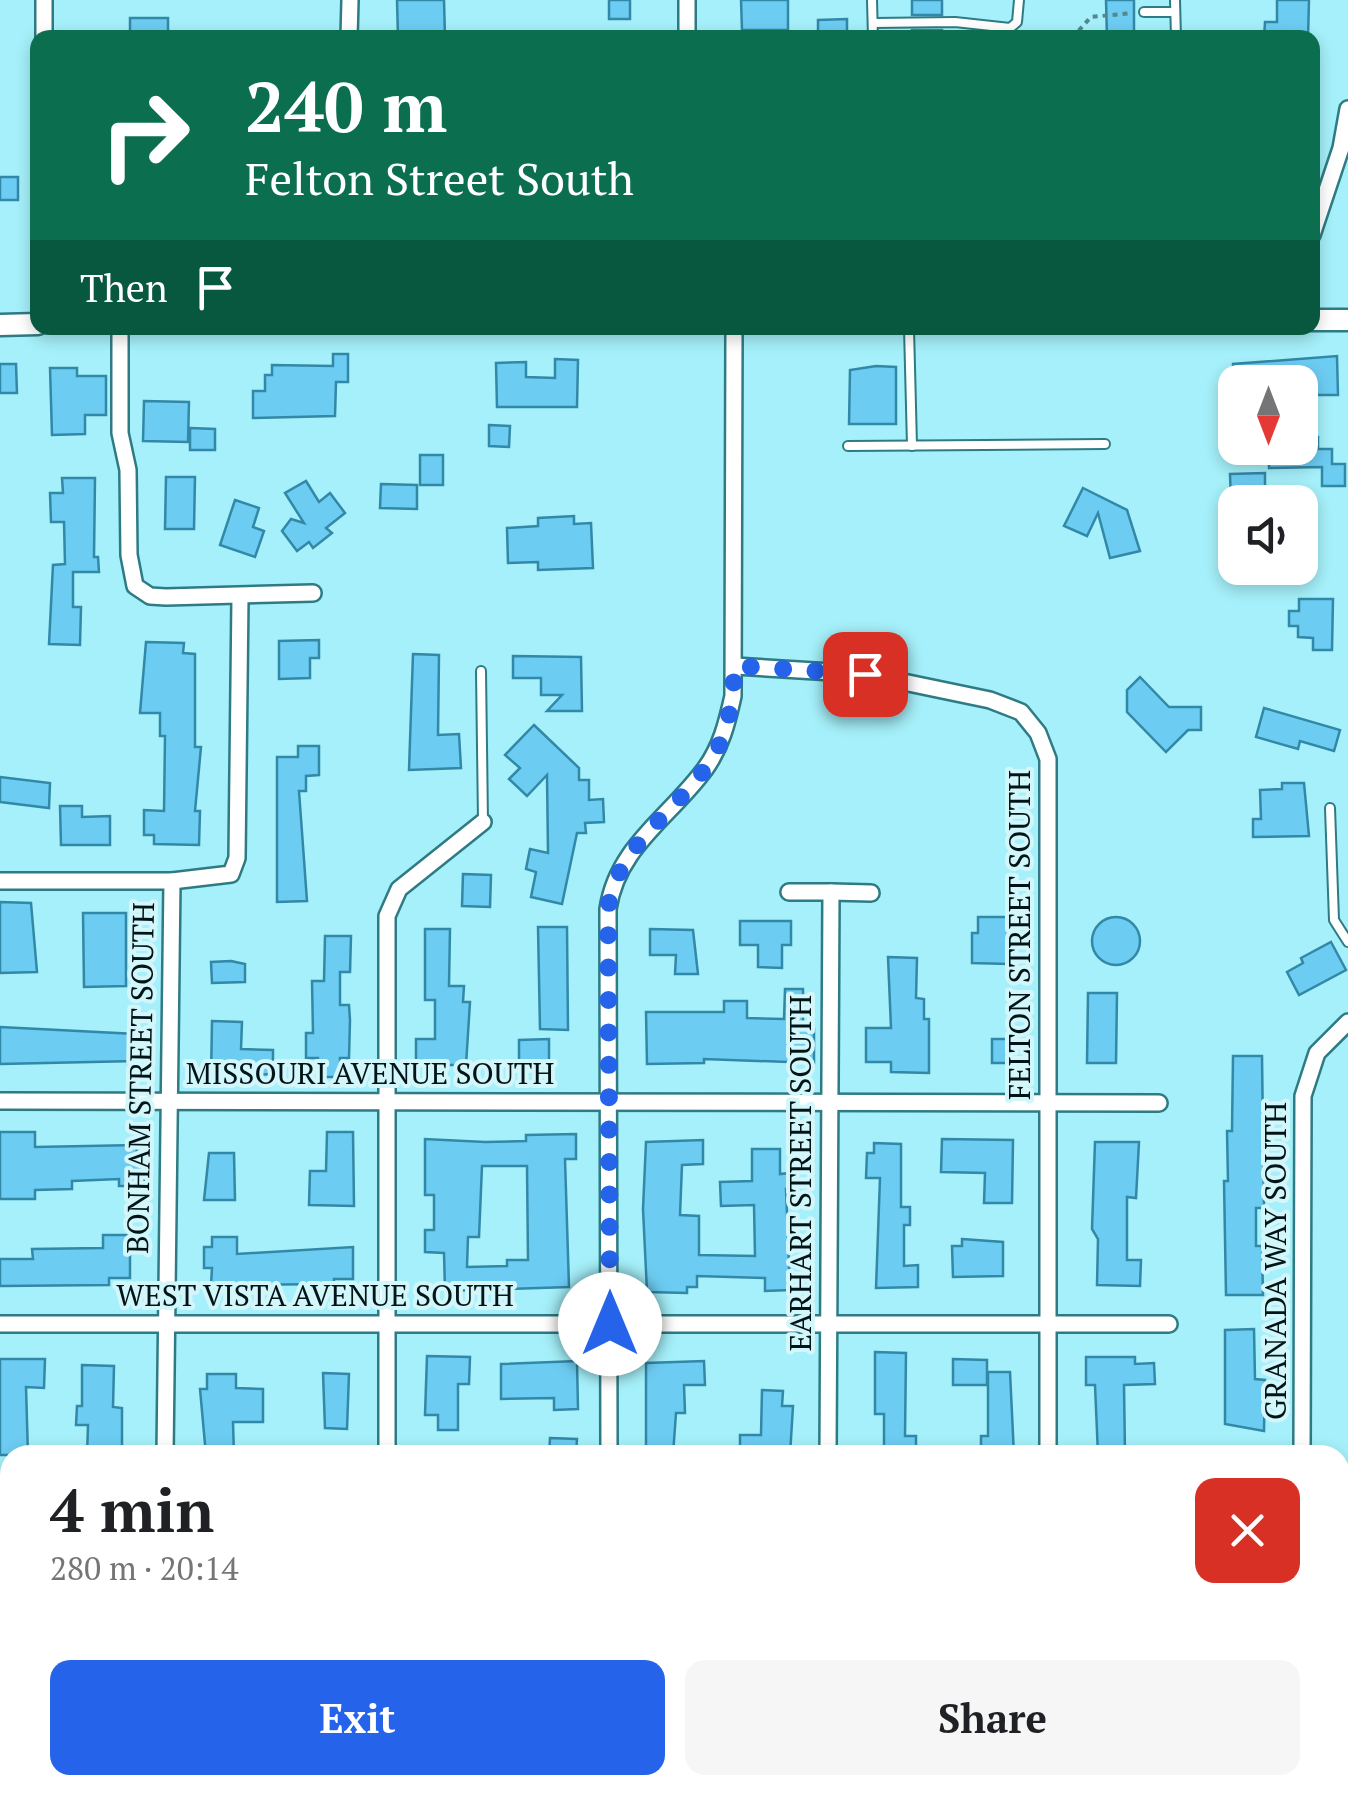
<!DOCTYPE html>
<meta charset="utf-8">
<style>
:root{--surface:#fff;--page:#f6f6f6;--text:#202124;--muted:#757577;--accent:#2563eb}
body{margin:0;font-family:"PT Serif",serif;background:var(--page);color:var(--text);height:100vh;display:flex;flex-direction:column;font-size:38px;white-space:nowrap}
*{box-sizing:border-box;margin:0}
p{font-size:32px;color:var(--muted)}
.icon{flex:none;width:55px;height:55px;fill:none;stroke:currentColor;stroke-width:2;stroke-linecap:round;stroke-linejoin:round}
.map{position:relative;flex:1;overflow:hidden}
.drawer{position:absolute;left:0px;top:1445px;width:1350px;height:350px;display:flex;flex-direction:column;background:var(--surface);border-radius:30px 30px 0 0;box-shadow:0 5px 15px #0003}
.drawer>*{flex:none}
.hud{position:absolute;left:30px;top:30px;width:1290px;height:305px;border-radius:20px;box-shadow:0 5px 15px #0003;background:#0b6e4f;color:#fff;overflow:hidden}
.needle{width:65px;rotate:180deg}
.controls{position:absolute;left:1218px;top:365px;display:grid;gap:20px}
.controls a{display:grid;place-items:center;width:100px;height:100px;border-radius:20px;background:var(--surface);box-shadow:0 5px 15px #0003;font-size:50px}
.pin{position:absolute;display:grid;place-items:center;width:85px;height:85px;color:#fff;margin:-42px;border-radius:20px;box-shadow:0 5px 15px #0006}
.me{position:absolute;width:110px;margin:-55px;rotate:0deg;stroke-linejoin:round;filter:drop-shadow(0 0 8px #0008)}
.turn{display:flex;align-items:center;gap:35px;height:210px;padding:0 50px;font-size:45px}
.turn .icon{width:130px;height:130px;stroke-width:2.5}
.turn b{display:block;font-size:70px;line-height:85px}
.then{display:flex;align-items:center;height:95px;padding:0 50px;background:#0003;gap:20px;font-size:38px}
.round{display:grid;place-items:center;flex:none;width:105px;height:105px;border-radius:20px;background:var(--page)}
.overview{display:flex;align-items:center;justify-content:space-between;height:170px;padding:0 50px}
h1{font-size:60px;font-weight:800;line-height:75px}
.button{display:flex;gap:20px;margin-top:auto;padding:20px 50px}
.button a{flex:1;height:115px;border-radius:20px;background:var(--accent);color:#fff;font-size:40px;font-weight:800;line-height:115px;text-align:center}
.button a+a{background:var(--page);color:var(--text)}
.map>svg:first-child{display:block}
</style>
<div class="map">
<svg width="1348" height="1795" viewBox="0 0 1348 1795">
<rect width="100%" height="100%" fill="#a5f0fa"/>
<g fill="#6dccf2" stroke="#3288a7" stroke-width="2.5" fill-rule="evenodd">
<polygon points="397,0 444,0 445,38 398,38"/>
<rect x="609" y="0" width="21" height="19"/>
<polygon points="741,0 788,0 788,30 742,30"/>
<rect x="912" y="0" width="30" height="15"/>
<polygon points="1106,0 1134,0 1134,38 1107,38"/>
<polygon points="1277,0 1309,0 1308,38 1264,38 1265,22 1277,22"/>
<rect x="130" y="18" width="38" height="20"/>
<polygon points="847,19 847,38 818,38 818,20"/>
<rect x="912" y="30" width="30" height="8"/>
<rect x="0" y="177" width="18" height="23"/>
<polygon points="333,354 348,354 348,382 336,382 335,416 253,418 253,391 265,391 265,375 272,375 272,365 333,366"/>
<polygon points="1337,356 1338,395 1313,395 1313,380 1233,382 1233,364"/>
<polygon points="555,359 578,360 577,407 497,407 496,363 526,362 526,377 555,378"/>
<polygon points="0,364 16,364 17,393 0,393"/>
<polygon points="876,366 896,367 896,424 849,424 850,370"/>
<polygon points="50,368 77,368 77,376 106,376 106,415 85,415 85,434 52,435"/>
<polygon points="144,401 189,402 188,442 143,441"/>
<polygon points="489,425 510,426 509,447 489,446"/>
<polygon points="190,428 215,429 215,450 190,450"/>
<polygon points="1300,437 1318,437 1318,449 1332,449 1332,464 1345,464 1345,486 1322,486 1322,467 1269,468 1269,448 1300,448"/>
<rect x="420" y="455" width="23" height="30"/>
<polygon points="1265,473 1265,502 1231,502 1230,474"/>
<polygon points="166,477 195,477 194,529 165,529"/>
<polygon points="62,478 95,478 94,557 98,557 99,572 73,572 73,607 81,607 80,645 49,644 53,565 65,564 64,522 51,522 50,493 63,493"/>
<polygon points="306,481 319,502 330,493 345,513 326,528 332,533 313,548 309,542 297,551 282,531 291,519 304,523 285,493"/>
<polygon points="381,484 417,485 417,509 380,508"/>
<polygon points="1083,488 1127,510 1140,551 1110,558 1098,513 1087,536 1064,526"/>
<polygon points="235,500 259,508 253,527 264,531 255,557 220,545"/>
<polygon points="574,516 574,524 591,523 593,568 538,570 538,562 508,563 507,528 538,526 538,518"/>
<polygon points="1299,599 1333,599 1332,650 1313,650 1313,638 1298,637 1298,626 1289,626 1289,611 1299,611"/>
<polygon points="319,640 319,658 310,658 310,678 279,679 279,641"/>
<polygon points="146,642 184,643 183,653 195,654 195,747 201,747 195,811 200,811 199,845 154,844 154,835 144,835 144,810 164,811 165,736 160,736 160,713 140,713"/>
<polygon points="413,654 439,655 438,735 459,734 461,768 409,770"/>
<polygon points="513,656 581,657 582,711 547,711 562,695 541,695 541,678 513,678"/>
<polygon points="1140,677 1169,707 1201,707 1201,730 1188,730 1166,752 1127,712 1127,690"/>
<polygon points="1264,708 1340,730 1334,751 1300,741 1298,749 1256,737"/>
<polygon points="534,725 579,768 579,780 589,780 589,800 603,799 604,822 585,823 586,833 577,833 562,904 531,897 536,872 526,869 530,849 548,853 547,775 527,796 509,779 520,768 505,755"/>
<polygon points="298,746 319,746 319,775 306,776 306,791 299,791 307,901 277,902 277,757 298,757"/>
<polygon points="0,777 50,783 49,808 0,802"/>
<polygon points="1282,783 1304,783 1309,836 1253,837 1253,819 1261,819 1260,790 1282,789"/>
<polygon points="60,806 82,806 82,817 110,816 110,845 61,845"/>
<polygon points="463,874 491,875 490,907 462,906"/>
<polygon points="0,902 31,903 37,972 0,973"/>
<polygon points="83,913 126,913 126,986 84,987"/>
<circle cx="1116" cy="941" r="24"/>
<polygon points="978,917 1010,917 1009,964 972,963 972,933 978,933"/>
<polygon points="740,921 791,921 791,945 782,945 782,968 758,967 758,945 740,945"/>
<polygon points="538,927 567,927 568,1030 540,1029"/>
<polygon points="425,929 450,929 449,986 464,986 463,1002 470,1002 466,1065 416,1065 416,1039 435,1039 435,1000 425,1000"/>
<polygon points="650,929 693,930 698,974 675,974 676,955 650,955"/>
<polygon points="325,936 351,936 350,972 340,972 340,1005 349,1005 350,1020 349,1058 340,1058 340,1077 318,1077 318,1058 306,1058 306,1033 313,1033 312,981 324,981"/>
<polygon points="1331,942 1346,970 1299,995 1287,972 1303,963 1301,958"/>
<polygon points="888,957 917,958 916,998 924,999 924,1019 929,1019 929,1073 891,1072 891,1062 866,1062 866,1028 891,1028"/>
<polygon points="231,961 245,964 245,982 212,983 211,962"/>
<polygon points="785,989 803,989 803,1028 814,1029 814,1063 704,1059 704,1063 647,1064 646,1012 724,1012 724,1001 747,1001 747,1018 784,1019"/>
<polygon points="1088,993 1117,993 1116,1063 1087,1063"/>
<polygon points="212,1021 242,1022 241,1049 273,1050 273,1074 211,1077"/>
<polygon points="0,1027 136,1034 136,1061 0,1064"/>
<polygon points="549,1039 549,1064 519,1065 519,1040"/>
<rect x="992" y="1039" width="22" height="24"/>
<polygon points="1233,1056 1262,1056 1264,1208 1256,1208 1256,1246 1262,1246 1263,1295 1226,1295 1224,1181 1228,1181 1227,1131 1232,1131"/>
<polygon points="0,1132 35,1132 35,1147 137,1145 136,1163 145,1163 144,1186 119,1186 119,1179 72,1181 72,1189 35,1190 35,1199 0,1199"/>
<polygon points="327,1132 353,1132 354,1206 309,1205 310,1171 326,1171"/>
<path d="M576,1134V1159H565L569,1287L445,1291L444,1253L425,1252V1230H434V1195H425V1139L485,1142L526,1141V1135ZM482,1166H527L528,1260H507V1266L467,1267L468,1237H479Z"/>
<polygon points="942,1139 1013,1140 1012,1203 984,1203 985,1173 941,1172"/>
<polygon points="703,1140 703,1164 682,1165 680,1215 699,1216 699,1255 755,1256 754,1205 721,1206 720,1182 752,1181 752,1149 780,1149 780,1174 790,1173 790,1189 786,1189 790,1290 765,1291 765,1278 697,1276 697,1287 687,1287 687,1293 647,1292 643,1209 646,1142"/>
<polygon points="1095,1142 1139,1142 1136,1198 1127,1197 1127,1260 1141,1260 1140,1286 1097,1285 1098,1239 1092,1229"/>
<polygon points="874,1143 901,1144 901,1207 910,1207 910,1225 904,1225 904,1266 918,1265 918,1287 876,1288 880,1178 866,1178 867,1153 874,1153"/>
<polygon points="209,1153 234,1153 235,1200 204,1200"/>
<polygon points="103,1235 130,1235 130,1278 109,1278 109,1285 0,1286 0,1259 33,1259 32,1249 103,1248"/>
<polygon points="212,1237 237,1237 237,1254 353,1247 353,1279 334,1279 334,1284 211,1285 212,1268 204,1268 204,1247 212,1247"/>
<polygon points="962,1239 1003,1242 1003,1276 953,1277 952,1246 962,1246"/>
<polygon points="1254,1329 1255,1379 1265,1380 1264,1431 1225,1424 1225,1330"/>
<polygon points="875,1352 906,1353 905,1436 916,1436 916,1455 884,1455 884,1414 875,1414"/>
<polygon points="427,1356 470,1357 469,1384 458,1384 458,1430 438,1430 438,1415 425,1415"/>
<polygon points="1086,1357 1135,1357 1135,1364 1154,1363 1155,1384 1124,1385 1125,1455 1098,1455 1095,1385 1086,1385"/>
<polygon points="0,1359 45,1359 44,1388 26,1387 28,1455 0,1455"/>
<polygon points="953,1359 987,1360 987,1385 953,1385"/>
<polygon points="577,1361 578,1409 554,1410 554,1398 501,1399 501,1364"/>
<polygon points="704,1361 705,1385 684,1385 685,1413 676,1413 673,1455 646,1455 646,1363"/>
<polygon points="82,1365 114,1366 113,1407 122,1408 122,1455 87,1455 88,1425 76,1425 77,1406 82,1406"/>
<polygon points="988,1372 1010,1372 1014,1455 981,1455 981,1436 988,1436"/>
<polygon points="323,1373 349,1374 347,1429 325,1428"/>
<polygon points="207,1374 236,1374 236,1388 263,1389 263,1422 233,1422 234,1455 206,1455 200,1389 207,1389"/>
<polygon points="762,1390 783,1391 782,1406 793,1406 790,1455 740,1455 740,1435 761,1435"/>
<polygon points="550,1438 577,1439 576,1455 549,1455"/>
</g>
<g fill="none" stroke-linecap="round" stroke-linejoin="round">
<g stroke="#2e7b84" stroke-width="12">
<g id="service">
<polyline points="872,0 873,38"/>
<polyline points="1175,0 1176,38"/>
<polyline points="1144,12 1175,12"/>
<polyline points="874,23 955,22 1010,28 1017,22 1019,0"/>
<polyline points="909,328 912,446"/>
<polyline points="848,446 1105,444"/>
<polyline points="481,671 483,822"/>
<polyline points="1330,808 1334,920 1348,942"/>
</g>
</g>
<g stroke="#2e7b84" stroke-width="20">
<g id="minor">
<polyline points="44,0 44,38"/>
<polyline points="687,0 687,38"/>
<polyline points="349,38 350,0"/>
<polyline points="1312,235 1341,148 1348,109"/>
<polyline points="120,328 120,433 128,470 129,555 135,586 150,596 166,597 313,593"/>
<polyline points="735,666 865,674 990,700 1021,712 1038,733 1048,759 1048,1455"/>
<polyline points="0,881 172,881 231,874 237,858 240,597"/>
<polyline points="789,892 831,892 828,1455"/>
<polyline points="831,892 871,893"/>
<polyline points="0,1101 1159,1103"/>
<polyline points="0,1324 1169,1324"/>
<polyline points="165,1455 172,881"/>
<polyline points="387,1455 387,916 399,889 483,822"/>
<path d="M609,1455L608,909C617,847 670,817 705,769C721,747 727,723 733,696L734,328"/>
<polyline points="1302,1455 1303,1096 1317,1053 1348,1022"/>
<polyline points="1100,1785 1110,1795"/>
<polyline points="604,1795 604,1785"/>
<polyline points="994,1795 1011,1785"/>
</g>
</g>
<g stroke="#2e7b84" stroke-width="25">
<g id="tertiary">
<polyline points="1312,320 1348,320"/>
<polyline points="0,325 38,324"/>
<polyline points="0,1542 10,1542"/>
<polyline points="1340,1546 1348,1546"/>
</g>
</g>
<polyline stroke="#56878d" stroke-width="4" stroke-dasharray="5 5" stroke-linecap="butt" points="1072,38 1091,17 1132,13"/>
<use href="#service" stroke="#fff" stroke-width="8"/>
<use href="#minor" stroke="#fff" stroke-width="15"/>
<use href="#tertiary" stroke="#fff" stroke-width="20"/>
</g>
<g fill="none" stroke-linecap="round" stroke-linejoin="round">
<path stroke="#2563eb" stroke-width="18" stroke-dasharray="0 32.4" d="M610,1324L608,909C618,840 685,808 717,750C730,725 733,695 735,666L865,674"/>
</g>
<g text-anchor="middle" stroke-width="8" stroke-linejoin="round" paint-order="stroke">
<g font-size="30" fill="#011518" stroke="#d3f6fb">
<text transform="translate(1020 935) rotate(-90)" y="10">FELTON STREET SOUTH</text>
<text x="370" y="1084">MISSOURI AVENUE SOUTH</text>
<text transform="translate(141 1078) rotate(-89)" y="10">BONHAM STREET SOUTH</text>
<text transform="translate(801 1173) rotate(-90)" y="10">EARHART STREET SOUTH</text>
<text transform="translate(1276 1261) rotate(-90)" y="10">GRANADA WAY SOUTH</text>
<text x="315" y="1306">WEST VISTA AVENUE SOUTH</text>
</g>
</g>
</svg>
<div class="controls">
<a><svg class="needle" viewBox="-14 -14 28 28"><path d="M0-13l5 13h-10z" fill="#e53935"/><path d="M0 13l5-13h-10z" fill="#757577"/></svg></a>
<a><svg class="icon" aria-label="sound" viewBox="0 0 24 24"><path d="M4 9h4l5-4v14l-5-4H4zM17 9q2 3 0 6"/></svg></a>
</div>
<div class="pin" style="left:865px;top:674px;background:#d93025"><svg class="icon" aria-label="arrive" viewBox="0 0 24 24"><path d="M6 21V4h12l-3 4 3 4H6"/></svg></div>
<svg class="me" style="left:610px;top:1324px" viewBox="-20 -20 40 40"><circle r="19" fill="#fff"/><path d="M0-13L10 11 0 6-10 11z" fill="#2563eb"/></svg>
<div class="hud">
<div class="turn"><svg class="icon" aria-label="right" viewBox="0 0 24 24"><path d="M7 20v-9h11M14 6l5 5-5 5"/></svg><div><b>240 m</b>Felton Street South</div></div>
<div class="then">Then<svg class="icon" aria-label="arrive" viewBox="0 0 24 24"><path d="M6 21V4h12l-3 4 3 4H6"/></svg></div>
</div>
<section class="drawer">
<div class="overview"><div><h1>4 min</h1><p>280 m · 20:14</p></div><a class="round" style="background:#d93025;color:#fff"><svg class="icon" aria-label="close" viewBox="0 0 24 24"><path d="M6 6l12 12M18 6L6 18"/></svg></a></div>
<div class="button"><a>Exit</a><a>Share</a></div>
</section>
</div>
